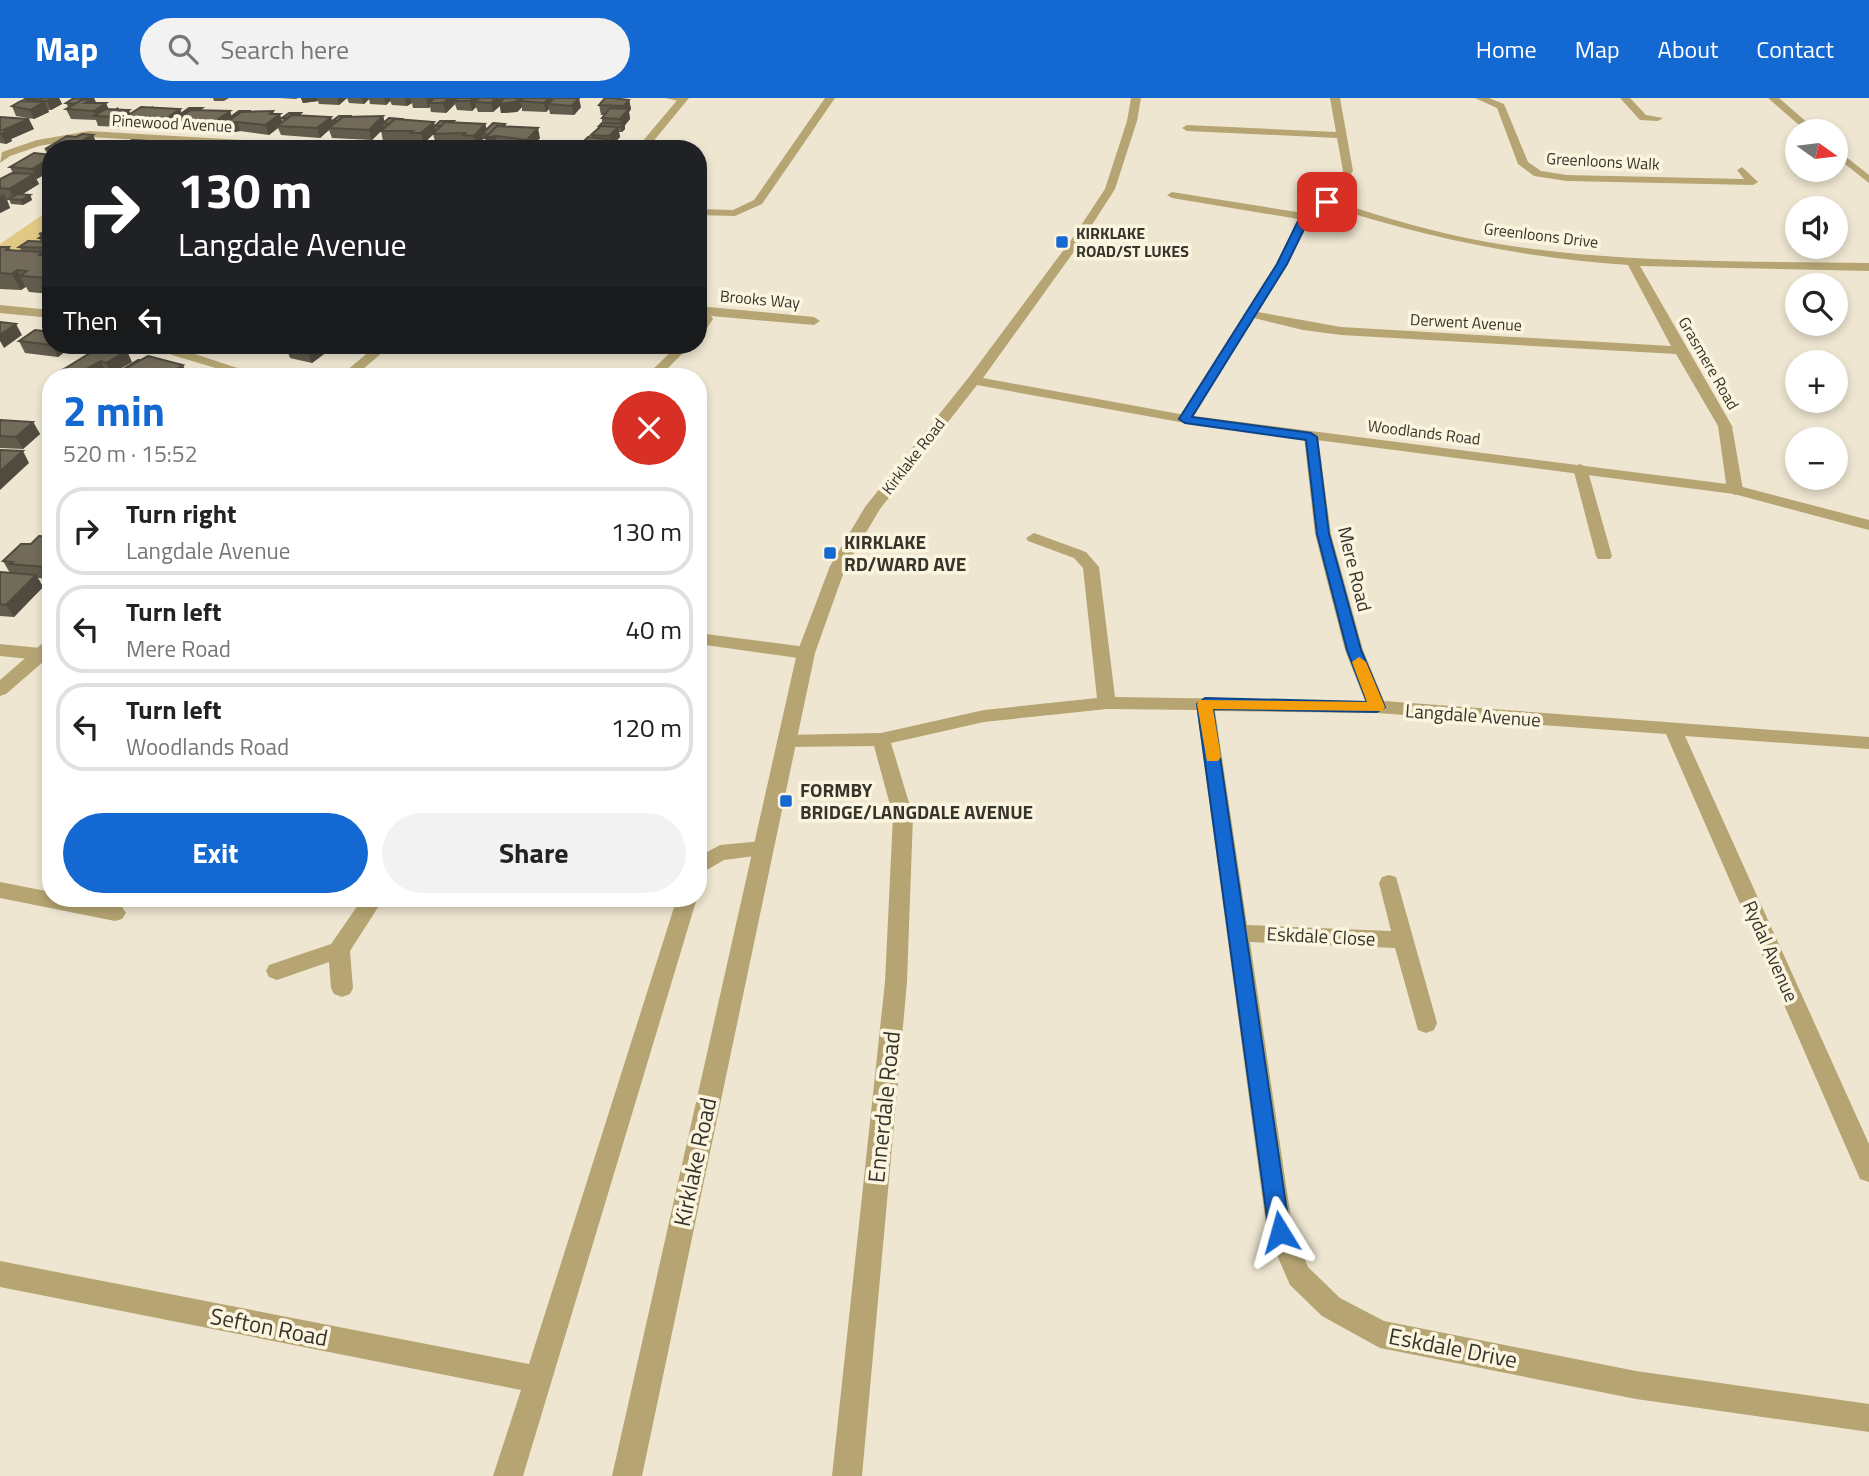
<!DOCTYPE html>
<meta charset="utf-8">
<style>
:root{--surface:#fff;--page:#f2f2f2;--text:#222;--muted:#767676;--line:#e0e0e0;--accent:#1468d2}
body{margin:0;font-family:"Titillium Web",sans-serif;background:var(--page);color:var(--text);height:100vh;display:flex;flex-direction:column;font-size:26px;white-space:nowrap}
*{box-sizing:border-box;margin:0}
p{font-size:23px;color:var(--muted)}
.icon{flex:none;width:38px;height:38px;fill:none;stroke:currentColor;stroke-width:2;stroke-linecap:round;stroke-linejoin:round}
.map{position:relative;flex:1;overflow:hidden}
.drawer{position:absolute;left:42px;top:270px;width:665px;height:539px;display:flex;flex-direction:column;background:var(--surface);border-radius:28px;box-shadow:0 4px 10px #0003}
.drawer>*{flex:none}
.guide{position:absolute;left:42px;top:42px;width:665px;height:214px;border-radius:28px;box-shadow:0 4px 10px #0003;background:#202124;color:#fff;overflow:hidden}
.needle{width:46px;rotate:104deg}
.fabs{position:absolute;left:1785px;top:21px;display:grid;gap:14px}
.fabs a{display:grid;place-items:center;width:63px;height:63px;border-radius:50%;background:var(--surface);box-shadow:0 4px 10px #0003;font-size:35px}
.pin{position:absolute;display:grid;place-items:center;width:60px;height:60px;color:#fff;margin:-30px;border-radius:14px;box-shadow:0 4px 10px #0006}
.me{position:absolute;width:77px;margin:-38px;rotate:352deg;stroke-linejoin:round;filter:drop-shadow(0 0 5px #0008)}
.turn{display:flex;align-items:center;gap:24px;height:147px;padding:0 21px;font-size:32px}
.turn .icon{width:91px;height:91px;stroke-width:2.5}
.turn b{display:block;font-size:49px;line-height:60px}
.then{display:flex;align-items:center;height:66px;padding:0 21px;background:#0003;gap:14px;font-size:26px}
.round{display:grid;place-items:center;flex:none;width:74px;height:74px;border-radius:37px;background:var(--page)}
.summary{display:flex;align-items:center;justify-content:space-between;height:119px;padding:0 21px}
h1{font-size:42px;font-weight:700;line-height:52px;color:var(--accent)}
.primary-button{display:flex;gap:14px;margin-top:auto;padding:14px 21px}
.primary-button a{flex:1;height:80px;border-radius:42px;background:var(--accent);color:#fff;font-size:28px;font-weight:700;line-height:80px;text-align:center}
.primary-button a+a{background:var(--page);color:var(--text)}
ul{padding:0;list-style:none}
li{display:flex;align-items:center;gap:21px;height:88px;margin:0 14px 10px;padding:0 7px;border:4px solid var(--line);border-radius:28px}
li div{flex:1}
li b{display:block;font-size:26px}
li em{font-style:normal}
header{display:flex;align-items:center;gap:42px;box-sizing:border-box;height:98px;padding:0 35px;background:var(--accent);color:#fff}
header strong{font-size:33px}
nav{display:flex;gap:38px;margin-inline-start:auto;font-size:24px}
.search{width:490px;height:63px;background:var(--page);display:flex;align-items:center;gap:18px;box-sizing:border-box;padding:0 24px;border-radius:38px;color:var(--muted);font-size:26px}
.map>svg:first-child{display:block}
</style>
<header>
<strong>Map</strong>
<div class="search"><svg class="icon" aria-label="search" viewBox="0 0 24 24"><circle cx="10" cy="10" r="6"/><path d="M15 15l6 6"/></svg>Search here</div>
<nav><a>Home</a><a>Map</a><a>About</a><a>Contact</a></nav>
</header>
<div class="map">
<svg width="1869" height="1378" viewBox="0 0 1869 1378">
<rect width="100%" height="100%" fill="#eee6d1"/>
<polygon fill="#e1c984" points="51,111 51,149 0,171 0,146"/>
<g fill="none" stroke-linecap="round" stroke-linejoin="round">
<g fill="#b6a573" fill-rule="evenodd">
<polygon points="665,0 687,0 688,1 683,4"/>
<polygon points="825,0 835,0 762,106 735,118 698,117 698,111 733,112 754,102"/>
<path d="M1330,0H1340L1353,73L1333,103C1384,119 1435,135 1487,144C1613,166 1742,163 1869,165V173L1640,168L1732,328L1743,392L1740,395L1735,397L1727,392L1718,328L1676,256L1341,237L1303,232L1254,220L1190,324H1180L1178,321L1276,166L1298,121L1172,100L1167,97L1172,94L1303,115L1323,102L1343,73L1337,40L1187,33L1182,30L1187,27L1336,34ZM1328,108C1429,140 1523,160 1628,167L1671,248L1341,229L1258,214L1288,166L1310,121Z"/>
<polygon points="1475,0 1489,0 1504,6 1528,64 1541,73 1567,77 1744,81 1737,72 1742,69 1758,84 1753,87 1567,83 1534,78 1518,66 1497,10"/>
<polygon points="1620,0 1630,0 1646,17 1663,20 1658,23 1640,22"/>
<polygon points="1768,0 1779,0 1817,33 1806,33"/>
<polygon points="89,33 346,48 351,51 290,51 89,39 39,48 10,58 0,65 2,54 37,42"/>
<polygon points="1836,51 1869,77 1869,85 1836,59"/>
<polygon points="0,207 51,212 51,220 0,215"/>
<polygon points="698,208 814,219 820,223 814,227 711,218 713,221 703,236 698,237"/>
<polygon points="148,247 167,247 262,278 242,278 149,250"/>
<polygon points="678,247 691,247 660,278 646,278"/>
<polygon points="1311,335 1318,339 1331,436 1363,552 1384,603 1869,639 1869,651 1685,638 1869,1046 1869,1084 1860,1081 1666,636 1377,615 1215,613 1247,827 1391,833 1379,785 1382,779 1389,777 1396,779 1437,925 1434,932 1426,935 1418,932 1395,850 1250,844 1293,1134 1308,1169 1340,1200 1384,1223 1636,1273 1869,1306 1869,1334 1636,1301 1380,1250 1322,1218 1290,1187 1267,1134 1197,612 1107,611 984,624 891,645 913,718 907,884 862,1378 832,1378 885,884 893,718 874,648 786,649 779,648 777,643 779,638 786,637 881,635 984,612 1097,600 1083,470 1074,460 1028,443 1026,440 1034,435 1086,454 1099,469 1115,599 1365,603 1345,552 1315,436 1304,339"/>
<polygon points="1580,366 1587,370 1612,458 1610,461 1598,461 1596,458 1573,370"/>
<polygon points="698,535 806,549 815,555 806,561 698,546"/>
<polygon points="0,546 40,550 49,556 40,562 0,558"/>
<polygon points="762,743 769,746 772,751 769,756 724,762 698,777 698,759 720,747"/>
<path d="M0,784L51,794V800C75,800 99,801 122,809L126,815L122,821L115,823L0,800Z"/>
<polygon points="363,800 384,800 350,853 353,890 350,896 342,899 334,896 331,890 329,864 277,882 269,879 266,873 269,867 331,846"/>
<polygon points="677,800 697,800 523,1378 493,1378 521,1292 0,1189 0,1163 529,1266"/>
</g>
<g fill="#b6a573" fill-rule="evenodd">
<polygon points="679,0 689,0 647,51 636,51"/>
<polygon points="1131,0 1141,0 1137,23 1115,91 1083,141 983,280 1185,317 1735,387 1869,422 1869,432 1734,396 1185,325 977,287 880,411 846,468 815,555 642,1378 612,1378 797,555 830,468 865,409 969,279 1074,138 1105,91 1127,23"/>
<polygon points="377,247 391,247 355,278 340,278"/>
<polygon points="51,542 51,557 6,596 0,598 0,582 45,543"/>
</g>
</g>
<g fill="#625c4d">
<polygon points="59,0 62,6 51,12 48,12 49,14 34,21 16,18 12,8 26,3 25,1"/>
<polygon points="94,0 96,5 108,11 119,11 131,16 153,8 154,10 180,11 182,17 182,15 202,12 230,13 232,20 232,18 252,14 274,16 283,24 282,20 302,17 332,23 352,19 383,18 384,24 402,22 434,24 436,33 435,28 454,25 485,26 487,31 505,26 506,29 540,40 530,51 498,48 488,50 486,41 483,41 476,48 466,47 465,45 436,46 433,36 424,45 414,44 413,42 383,43 381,33 372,42 332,40 329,32 320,40 281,37 278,30 269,37 240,33 229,35 227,28 218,34 178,32 176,26 167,32 158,31 157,29 128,30 127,25 121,29 98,28 96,22 71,21 66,11 69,10 68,9 66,5"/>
<polygon points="213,0 229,0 224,3 214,3"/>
<polygon points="280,0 298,0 296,1"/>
<polygon points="301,0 503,0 504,1 504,0 552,0 552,2 581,9 574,17 550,16 549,11 546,14 522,13 522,9 517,14 501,15 500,8 493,14 478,14 476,9 472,13 457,12 455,6 446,15 431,14 430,9 428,10 413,10 412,5 407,8 392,7 390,3 386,7 370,6 369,1 364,6 349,5 347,0 339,7 319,6 318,3 303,5"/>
<polygon points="629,2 631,11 629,14 630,21 625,27 625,31 622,34 619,34 620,39 611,48 608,48 608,51 577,51 592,40 591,37 602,25 602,20 604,17 601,17 599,7"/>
<polygon points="0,19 34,31 11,41 12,43 6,46 0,45"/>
<polygon points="82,36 93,37 97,47 90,51 51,51 51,74 49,74 36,81 39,86 23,96 30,97 32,102 23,107 11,106 9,101 7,101 10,110 0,115 0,81 13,75 10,69 34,55 47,56 45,51 67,38 76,39"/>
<polygon points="51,132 51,196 29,194 26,189 21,192 0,191 0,149 9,149 11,152 22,153 19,149 41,144 39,140 41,139 39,136"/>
<polygon points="19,243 74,247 58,259 25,255"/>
<polygon points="103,247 132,264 111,276 106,275 100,278 63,278 61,273"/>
<polygon points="286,249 332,250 312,265 290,260"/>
<polygon points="140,262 188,278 121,278 120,273"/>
<polygon points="0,322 33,324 40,336 23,351 0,350"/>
<polygon points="51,439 51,481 38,480 43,489 14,519 0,518 0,474 10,475 3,463 31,446"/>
</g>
<g fill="#504b3e">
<polygon points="52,0 59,0 62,6 51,12 47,3"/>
<polygon points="94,0 98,9 81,7"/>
<polygon points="301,0 317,0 318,3 303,5"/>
<polygon points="337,0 347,0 339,7"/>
<polygon points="362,0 369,0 369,1 364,6"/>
<polygon points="384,0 390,0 390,3 386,7"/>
<polygon points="405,0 417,0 410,0 412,5 407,8"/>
<polygon points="426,0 436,0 429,5 430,9 428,10"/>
<polygon points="449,0 459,0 454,3 455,6 446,15 443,5"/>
<polygon points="473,0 480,0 475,4 476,9 472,13 470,3"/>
<polygon points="496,0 503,0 504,4 519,0 525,0 520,3 522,9 517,14 501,15 500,8 493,14 491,5"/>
<polygon points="549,0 552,0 553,7 548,6 549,11 546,14 544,5"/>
<polygon points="579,0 581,9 574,17 572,8"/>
<polygon points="629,2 631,11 629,14 630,21 625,27 625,31 622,34 620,21 625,15 624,8"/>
<polygon points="44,4 49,14 34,21 30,12"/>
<polygon points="106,5 110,14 118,9 120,14 96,18 94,13"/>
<polygon points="180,11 184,21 175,22 176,26 167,32 164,22"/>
<polygon points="129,12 132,20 124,20 127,25 121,29 117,19"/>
<polygon points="230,13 233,23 237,24 240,33 229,35 227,28 218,34 214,24"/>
<polygon points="273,13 275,19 280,16 283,26 277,28 278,30 269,37 265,27 270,16"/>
<polygon points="383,18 385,25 383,25 384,30 372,42 369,32"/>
<polygon points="331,19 334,28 329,30 329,32 320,40 317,30"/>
<polygon points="29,21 34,31 11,41 12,43 6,46 1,36 3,32"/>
<polygon points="434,24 436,34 424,45 421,35"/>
<polygon points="485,26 488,36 482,36 483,41 476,48 474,38"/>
<polygon points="505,26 506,31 496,38 498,48 488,50 485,40"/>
<polygon points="618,29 620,39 611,48 609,38"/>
<polygon points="538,30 540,40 529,51 527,42"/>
<polygon points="93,37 97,47 90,51 78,50 76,46"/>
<polygon points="607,41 608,51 596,51"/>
<polygon points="167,44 170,51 157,51"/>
<polygon points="44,64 49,74 37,81 32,71"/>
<polygon points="34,76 39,86 14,101 9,91"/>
<polygon points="4,96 10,110 0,115 0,98"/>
<polygon points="30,97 32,102 23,107 21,102"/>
<polygon points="17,172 25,189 21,192 12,176"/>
<polygon points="16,226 22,237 4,250 0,243 0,237"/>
<polygon points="52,247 74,247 58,259"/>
<polygon points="317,247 330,247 332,250 312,265 307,253"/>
<polygon points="127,253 132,264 111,276 106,265"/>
<polygon points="101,263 106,275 100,278 83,278 81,274"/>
<polygon points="183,267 188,278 164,278"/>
<polygon points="33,324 40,336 23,351 16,339"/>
<polygon points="23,353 29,365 0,392 0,373"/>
<polygon points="51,464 51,478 45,469"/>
<polygon points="36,477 43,489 14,519 6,507"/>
</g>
<g fill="#726b59" stroke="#504b3e" stroke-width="2">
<polygon points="27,0 52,0 47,3 25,1"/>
<polygon points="74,0 88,1 82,2 75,6 66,5"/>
<polygon points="93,0 85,5 106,5 94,13 66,11 82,2"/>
<polygon points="434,0 449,0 443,5 429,5"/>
<polygon points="457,0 473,0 470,3 454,3"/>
<polygon points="480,0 496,0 491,5 475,4"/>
<polygon points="504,0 519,0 515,4 499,6"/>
<polygon points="524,0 549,0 544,5 520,3"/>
<polygon points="554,0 579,0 572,8 548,6"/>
<polygon points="605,0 612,0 629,2 624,8 599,7"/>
<polygon points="21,3 44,4 30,12 12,8"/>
<polygon points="141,9 180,11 164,22 154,21 156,19 124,20"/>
<polygon points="189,10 202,10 199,12 191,12 185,15 182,15"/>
<polygon points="610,10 629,11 620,21 602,20"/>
<polygon points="106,11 129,12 117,19 94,18"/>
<polygon points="191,12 230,13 214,24 175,22"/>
<polygon points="239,13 251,13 241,14 236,18 232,18"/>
<polygon points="273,13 270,16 280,16 265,27 237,24 226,25 241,14"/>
<polygon points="289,15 301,15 299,17 292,17 287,20 282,20"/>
<polygon points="292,17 331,19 317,30 277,28"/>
<polygon points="339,18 352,18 343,19 338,23 332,23"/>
<polygon points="383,18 369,32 329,30 343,19"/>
<polygon points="0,19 29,21 3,32 8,33 1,36 0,36"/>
<polygon points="389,20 402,21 401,22 395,21 389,26 383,25"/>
<polygon points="395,21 434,24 421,35 411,35 413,33 381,33"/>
<polygon points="440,23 454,23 452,25 445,24 441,28 435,28"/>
<polygon points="445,24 485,26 474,38 463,37 465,35 433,36"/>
<polygon points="493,25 505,26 502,29 497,28 489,37 482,36"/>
<polygon points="602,25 624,26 621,29 599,28"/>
<polygon points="497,28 538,30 527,42 496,38 485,40"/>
<polygon points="601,28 618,29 609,38 591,37"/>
<polygon points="82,36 93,37 76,46 84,47 79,50 45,51 67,38 76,39"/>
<polygon points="588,39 607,41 596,51 577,50"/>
<polygon points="132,42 167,44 157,51 119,51"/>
<polygon points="180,44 214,46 208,51 170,51"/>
<polygon points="227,47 262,49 259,51 222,51"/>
<polygon points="275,49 299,51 273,51"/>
<polygon points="34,55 51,57 51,64 44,64 32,71 10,69"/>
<polygon points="12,75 34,76 9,91 0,90 0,81"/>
<polygon points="18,96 30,97 21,102 9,101"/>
<polygon points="51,132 51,141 39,140 45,136 39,136"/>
<polygon points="28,143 51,144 51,149 48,150 19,149"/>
<polygon points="0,149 9,149 6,152 42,154 39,157 51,158 51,180 20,178 27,173 17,172 12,176 0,175"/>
<polygon points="0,224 16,226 0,237"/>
<polygon points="35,232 51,234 51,247 53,247 52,247 19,243"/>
<polygon points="103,247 127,253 106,265 101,263 81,274 61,273"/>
<polygon points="289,247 317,247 307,253 286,249"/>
<polygon points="148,258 183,267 164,278 156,278 147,276 142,278 121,278 132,272 126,270"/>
<polygon points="138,262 140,262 126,270 127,275 120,273"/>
<polygon points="0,322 33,324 16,339 0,338"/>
<polygon points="0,352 23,353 0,373"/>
<polygon points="39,438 51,439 51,464 45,469 10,466 13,464 3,463 21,446 31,446"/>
<polygon points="0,474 36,477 6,507 0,506"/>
</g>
<polygon fill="#1468d2" stroke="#0d4488" stroke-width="2" points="1327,101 1332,104 1330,106 1309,121 1287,166 1192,319 1311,335 1317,339 1329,436 1361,552 1385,609 1377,614 1213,611 1290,1134 1287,1141 1280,1144 1272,1141 1269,1134 1197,606 1205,600 1367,604 1347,552 1317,436 1306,342 1185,325 1179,321 1277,166 1300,119"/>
<polygon fill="#f59e0b" points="1359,559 1366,564 1385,609 1382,613 1213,611 1221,659 1218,663 1207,663 1197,606 1199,602 1367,604 1352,564"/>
<g fill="#1468d2" stroke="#fbf4df" stroke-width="2.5">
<rect x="1055" y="137" width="14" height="14" rx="3.5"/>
<rect x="823" y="448" width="14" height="14" rx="3.5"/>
<rect x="779" y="696" width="14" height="14" rx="3.5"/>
</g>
<g text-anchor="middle" stroke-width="7" stroke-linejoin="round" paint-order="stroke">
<g font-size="16" fill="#37342c" stroke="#fbf4df">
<text transform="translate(172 25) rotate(3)" y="6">Pinewood Avenue</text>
<text transform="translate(1603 63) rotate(3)" y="6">Greenloons Walk</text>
<text transform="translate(1541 137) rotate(7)" y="6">Greenloons Drive</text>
<text transform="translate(760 201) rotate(5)" y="6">Brooks Way</text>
<text transform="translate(1466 224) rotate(3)" y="6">Derwent Avenue</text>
<text transform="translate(1709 265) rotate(60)" y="6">Grasmere Road</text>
<text transform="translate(1424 334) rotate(7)" y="6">Woodlands Road</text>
<text transform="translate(913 358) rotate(-52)" y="6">Kirklake Road</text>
</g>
<g font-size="16" font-weight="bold" fill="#37342c" stroke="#fbf4df" text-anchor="start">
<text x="1076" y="141">KIRKLAKE<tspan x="1076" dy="18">ROAD/ST LUKES</tspan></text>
</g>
<g font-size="19" font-weight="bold" fill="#37342c" stroke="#fbf4df" text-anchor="start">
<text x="844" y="451">KIRKLAKE<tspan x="844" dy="22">RD/WARD AVE</tspan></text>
<text x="800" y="699">FORMBY<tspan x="800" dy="22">BRIDGE/LANGDALE AVENUE</tspan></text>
</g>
<g font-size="19" fill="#37342c" stroke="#fbf4df">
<text transform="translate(1355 471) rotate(76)" y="7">Mere Road</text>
<text transform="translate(1473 617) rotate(4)" y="7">Langdale Avenue</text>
<text transform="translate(1321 838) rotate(3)" y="7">Eskdale Close</text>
<text transform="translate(1771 853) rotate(66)" y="7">Rydal Avenue</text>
</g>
<g font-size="23" fill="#37342c" stroke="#fbf4df">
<text transform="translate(884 1009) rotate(-84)" y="8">Ennerdale Road</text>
<text transform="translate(695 1064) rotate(-78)" y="8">Kirklake Road</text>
<text transform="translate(269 1229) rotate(11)" y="8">Sefton Road</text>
<text transform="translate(1453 1250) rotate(11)" y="8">Eskdale Drive</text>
</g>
</g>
</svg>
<div class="fabs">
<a><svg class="needle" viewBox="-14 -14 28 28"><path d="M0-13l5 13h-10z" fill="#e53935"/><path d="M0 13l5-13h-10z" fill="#767676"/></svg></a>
<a><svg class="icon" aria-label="sound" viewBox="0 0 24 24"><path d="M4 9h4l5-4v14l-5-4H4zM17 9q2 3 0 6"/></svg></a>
<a><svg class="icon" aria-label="search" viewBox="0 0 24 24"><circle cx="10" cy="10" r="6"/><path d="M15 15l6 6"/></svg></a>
<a>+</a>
<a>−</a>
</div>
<div class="pin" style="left:1327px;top:104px;background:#d93025"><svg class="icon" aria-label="arrive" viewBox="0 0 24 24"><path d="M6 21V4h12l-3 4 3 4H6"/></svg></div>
<svg class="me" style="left:1280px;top:1134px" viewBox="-20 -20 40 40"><path d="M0-17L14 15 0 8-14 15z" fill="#1468d2" stroke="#fff" stroke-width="4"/></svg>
<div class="guide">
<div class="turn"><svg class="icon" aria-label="right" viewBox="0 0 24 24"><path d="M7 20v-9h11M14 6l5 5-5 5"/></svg><div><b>130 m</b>Langdale Avenue</div></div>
<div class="then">Then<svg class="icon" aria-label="left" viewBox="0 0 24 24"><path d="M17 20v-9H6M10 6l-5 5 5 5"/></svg></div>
</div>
<section class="drawer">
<div class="summary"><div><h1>2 min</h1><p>520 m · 15:52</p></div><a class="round" style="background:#d93025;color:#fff"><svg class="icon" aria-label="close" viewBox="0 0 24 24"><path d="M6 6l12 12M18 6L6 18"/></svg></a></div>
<ul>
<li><svg class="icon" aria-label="right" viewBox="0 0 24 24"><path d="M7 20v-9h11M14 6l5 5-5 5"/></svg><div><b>Turn right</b><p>Langdale Avenue</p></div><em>130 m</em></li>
<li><svg class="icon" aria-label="left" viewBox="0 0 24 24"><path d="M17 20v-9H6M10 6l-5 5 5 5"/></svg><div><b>Turn left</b><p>Mere Road</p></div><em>40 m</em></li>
<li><svg class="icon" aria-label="left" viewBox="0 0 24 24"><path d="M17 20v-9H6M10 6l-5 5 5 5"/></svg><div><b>Turn left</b><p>Woodlands Road</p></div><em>120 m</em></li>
</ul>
<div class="primary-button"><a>Exit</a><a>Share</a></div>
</section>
</div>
